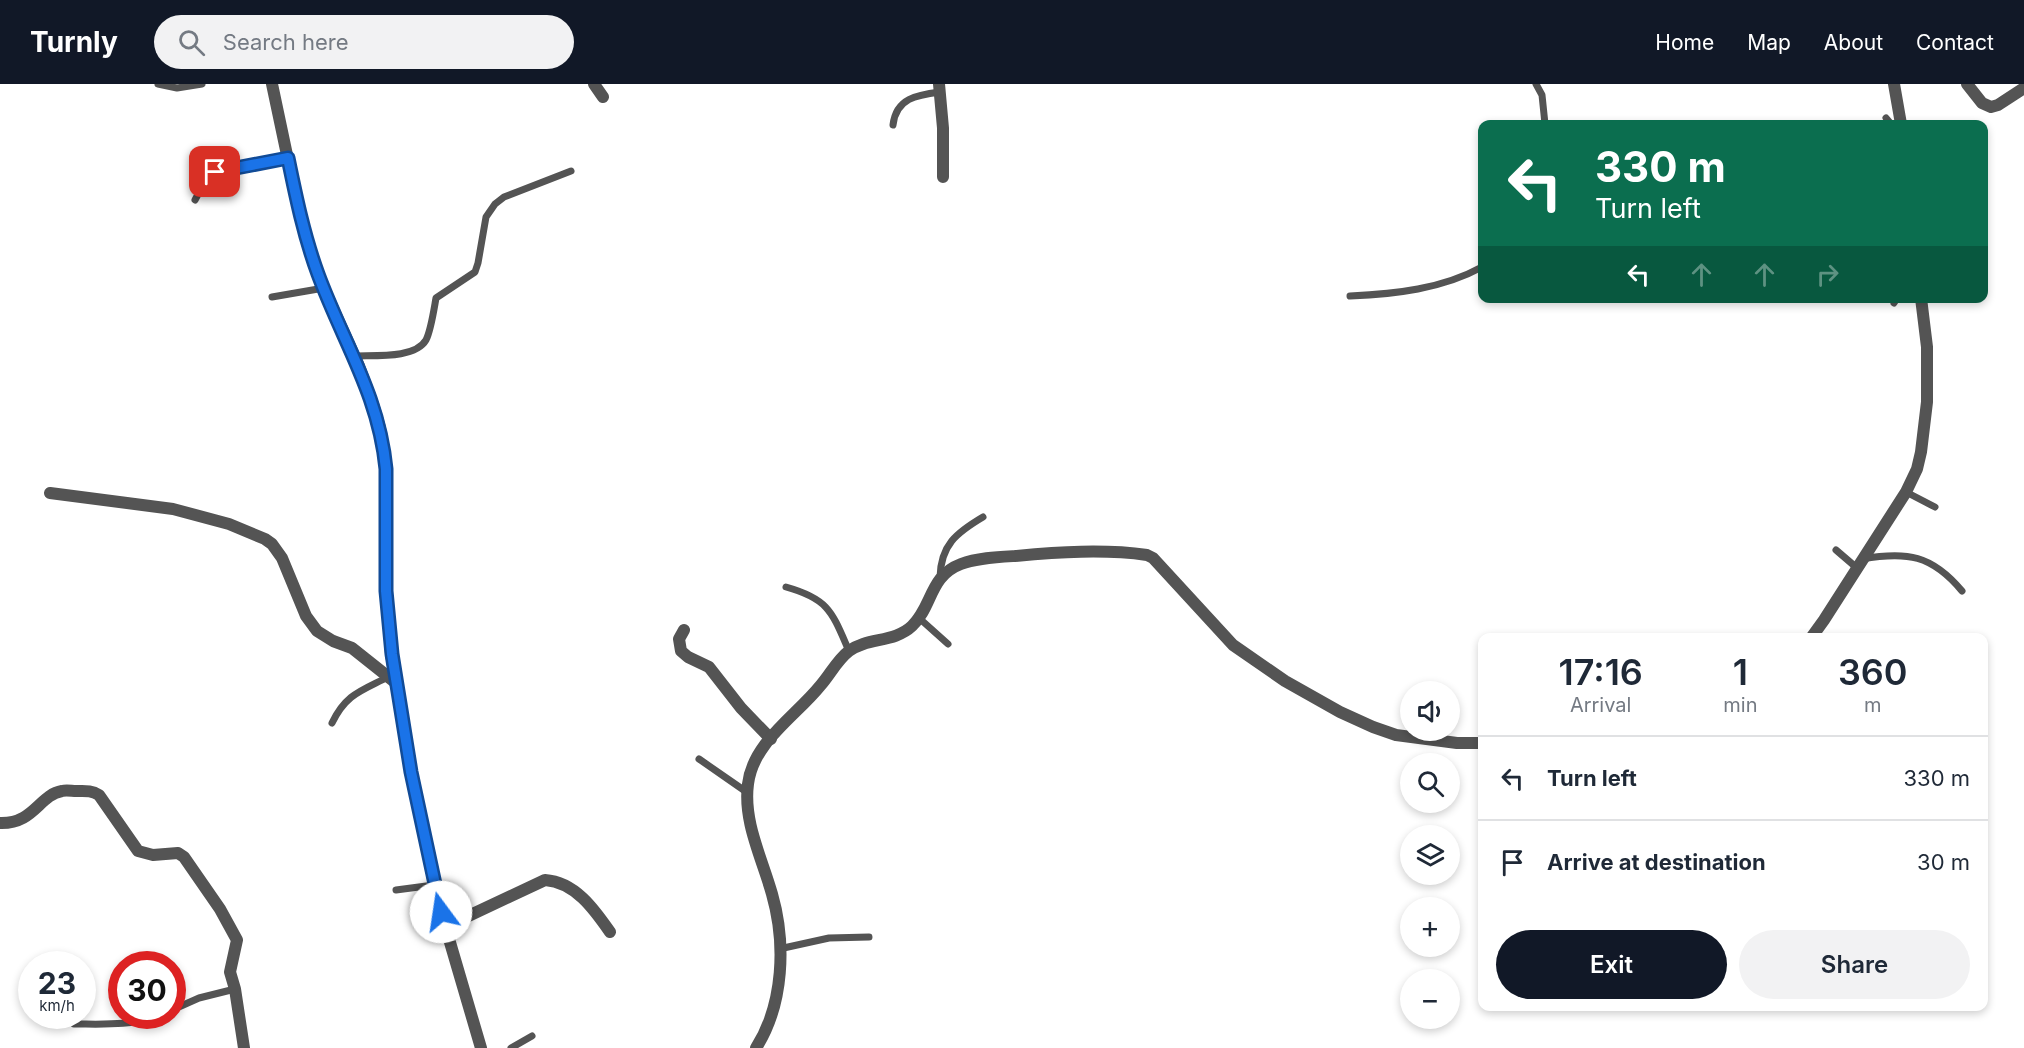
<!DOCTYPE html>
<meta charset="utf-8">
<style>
:root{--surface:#fff;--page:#f2f2f3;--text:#1f2937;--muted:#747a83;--line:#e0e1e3;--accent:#111827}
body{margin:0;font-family:Inter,sans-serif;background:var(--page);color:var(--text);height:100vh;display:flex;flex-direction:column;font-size:22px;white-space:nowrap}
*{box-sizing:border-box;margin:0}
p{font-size:20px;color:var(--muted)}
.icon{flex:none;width:33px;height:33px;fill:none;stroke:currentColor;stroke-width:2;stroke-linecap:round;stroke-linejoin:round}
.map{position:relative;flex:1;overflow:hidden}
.drawer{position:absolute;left:1478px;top:549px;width:510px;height:378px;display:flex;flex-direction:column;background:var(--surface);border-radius:12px;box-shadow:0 3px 9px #0003}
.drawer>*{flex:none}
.hud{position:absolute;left:1478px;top:36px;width:510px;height:183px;border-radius:12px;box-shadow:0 3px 9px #0003;background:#0b6e4f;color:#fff;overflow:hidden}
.buttons{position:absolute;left:1400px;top:597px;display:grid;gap:12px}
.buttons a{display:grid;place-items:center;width:60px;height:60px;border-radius:50%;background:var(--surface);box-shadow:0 3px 9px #0003;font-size:30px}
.speed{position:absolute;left:18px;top:867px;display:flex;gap:12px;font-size:30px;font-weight:700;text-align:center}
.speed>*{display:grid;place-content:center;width:78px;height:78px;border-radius:50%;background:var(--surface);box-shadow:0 3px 9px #0003;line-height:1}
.speed small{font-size:15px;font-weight:400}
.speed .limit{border:9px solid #d22;background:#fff;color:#111}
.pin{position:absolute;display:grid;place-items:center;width:51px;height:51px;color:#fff;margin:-26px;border-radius:12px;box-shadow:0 3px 9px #0006}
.me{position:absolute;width:66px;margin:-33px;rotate:346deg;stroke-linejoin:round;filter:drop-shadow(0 0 4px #0008)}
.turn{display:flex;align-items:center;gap:21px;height:126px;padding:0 18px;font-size:27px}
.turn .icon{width:78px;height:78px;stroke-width:2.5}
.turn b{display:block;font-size:42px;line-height:51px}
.lanes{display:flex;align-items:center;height:57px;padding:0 18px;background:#0003;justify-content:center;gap:30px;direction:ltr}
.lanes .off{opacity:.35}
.eta{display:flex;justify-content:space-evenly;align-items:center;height:102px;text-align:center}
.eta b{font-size:36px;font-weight:600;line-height:42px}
.action{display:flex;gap:12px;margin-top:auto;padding:12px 18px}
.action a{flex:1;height:69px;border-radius:36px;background:var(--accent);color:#fff;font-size:24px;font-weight:600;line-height:69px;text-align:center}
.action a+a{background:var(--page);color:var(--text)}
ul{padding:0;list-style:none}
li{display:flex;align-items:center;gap:18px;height:84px;padding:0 18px;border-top:2px solid var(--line)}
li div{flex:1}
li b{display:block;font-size:22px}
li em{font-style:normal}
header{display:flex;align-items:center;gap:36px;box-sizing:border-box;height:84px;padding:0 30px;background:var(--accent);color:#fff}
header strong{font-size:28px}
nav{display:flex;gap:33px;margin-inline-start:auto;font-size:21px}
.search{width:420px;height:54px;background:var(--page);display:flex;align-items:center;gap:15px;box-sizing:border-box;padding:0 21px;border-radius:33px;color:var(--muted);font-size:22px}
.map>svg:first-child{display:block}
</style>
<header>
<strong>Turnly</strong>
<div class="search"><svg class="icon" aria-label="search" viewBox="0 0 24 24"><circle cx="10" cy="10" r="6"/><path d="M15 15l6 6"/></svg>Search here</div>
<nav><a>Home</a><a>Map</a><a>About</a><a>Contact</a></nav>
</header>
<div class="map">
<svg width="2024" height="964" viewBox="0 0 2024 964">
<rect width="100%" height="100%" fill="#fff"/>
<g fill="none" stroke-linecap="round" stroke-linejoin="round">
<g stroke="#545454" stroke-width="7">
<polyline points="158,0 177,4 202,0"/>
<polyline points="1536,0 1542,11 1545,40"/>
<polyline points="1886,34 1891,40"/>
<path d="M893,41C896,14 917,11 940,8"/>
<polyline points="195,116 205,97 215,88 288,74"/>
<path d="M1350,212C1395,210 1442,205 1482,183"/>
<polyline points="272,213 324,204"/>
<polyline points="1894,219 1897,214"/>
<path d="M354,272C374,271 415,275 426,256C431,246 434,225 436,214L475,188L478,179L486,133L495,120L504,113L571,87"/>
<polyline points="1906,408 1935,423"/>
<polyline points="1836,466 1857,484"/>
<path d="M1862,475C1907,467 1932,471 1962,507"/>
<path d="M940,493C941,461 956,449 983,433"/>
<path d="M786,503C829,515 832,528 849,567"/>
<polyline points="919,534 948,560"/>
<path d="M332,639C346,610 361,607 388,593"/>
<polyline points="699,675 748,709"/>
<polyline points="396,806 434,801"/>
<polyline points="779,865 829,854 869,853"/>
<polyline points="172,926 199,914 235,905"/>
<path d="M74,940C102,940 132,942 159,932"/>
<polyline points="511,964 532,952"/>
</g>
<g stroke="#545454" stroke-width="12">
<polyline points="272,0 298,123 309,164 318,191 359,282 373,320 380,344 386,385 386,507 391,570 411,688 437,814 481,964"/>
<polyline points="594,0 603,13"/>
<polyline points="939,0 943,44 943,93"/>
<polyline points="1894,0 1901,40"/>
<polyline points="1967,0 1982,19 1991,23 1998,21 2024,4"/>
<polyline points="50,409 173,425 229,440 265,455 272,460 282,474 306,532 317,547 333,557 352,564 396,599"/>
<polyline points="684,546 679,555 681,567 688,573 709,583 741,624 771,655"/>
<polyline points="1811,554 1824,536 1906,408 1917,385 1921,368 1927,318 1927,263 1921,214"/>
<path d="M0,739C34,740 39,711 62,707C66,706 72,707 76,707C85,707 91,706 99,711L138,767L153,771L178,769L184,773L220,825L237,856L230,888L235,905L244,964"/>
<path d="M445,843L545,796C575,798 594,825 610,848"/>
<path d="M756,964C784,920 786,859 772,810C762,774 743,738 748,700C753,658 796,632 820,602C830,591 837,576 849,567C868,553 894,559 912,542C933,522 929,492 961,480C977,474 998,473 1015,472C1058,468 1104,465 1147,471L1153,474L1233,561L1285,597L1340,628L1373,643L1396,651L1457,659H1482"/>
</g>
</g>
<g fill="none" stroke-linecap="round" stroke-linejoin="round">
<g stroke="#114b97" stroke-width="15">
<path id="route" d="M215,88L288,74C296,113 304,152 318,190C343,258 379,311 386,385V507L392,570L411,688L441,828"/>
</g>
<use href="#route" stroke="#1a73e8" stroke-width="10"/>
</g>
</svg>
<div class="buttons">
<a><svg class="icon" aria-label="sound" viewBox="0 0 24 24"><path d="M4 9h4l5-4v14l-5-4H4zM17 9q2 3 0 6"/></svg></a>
<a><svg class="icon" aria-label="search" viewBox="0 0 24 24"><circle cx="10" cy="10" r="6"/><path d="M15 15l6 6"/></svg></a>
<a><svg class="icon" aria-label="layers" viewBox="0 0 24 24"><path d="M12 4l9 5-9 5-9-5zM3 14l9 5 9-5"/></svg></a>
<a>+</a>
<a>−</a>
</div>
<div class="speed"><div>23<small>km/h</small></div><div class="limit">30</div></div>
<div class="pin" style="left:215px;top:88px;background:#d93025"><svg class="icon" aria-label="arrive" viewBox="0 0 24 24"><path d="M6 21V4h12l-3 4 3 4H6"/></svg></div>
<svg class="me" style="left:441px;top:828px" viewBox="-20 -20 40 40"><circle r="19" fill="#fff"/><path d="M0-13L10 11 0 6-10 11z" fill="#1a73e8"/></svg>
<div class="hud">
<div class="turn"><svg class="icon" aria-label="left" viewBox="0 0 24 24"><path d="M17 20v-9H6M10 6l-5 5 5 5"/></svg><div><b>330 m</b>Turn left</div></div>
<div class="lanes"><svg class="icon" aria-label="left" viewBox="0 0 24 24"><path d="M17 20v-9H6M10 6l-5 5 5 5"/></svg><svg class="icon off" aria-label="ahead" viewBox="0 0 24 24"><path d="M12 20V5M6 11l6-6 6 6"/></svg><svg class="icon off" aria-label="ahead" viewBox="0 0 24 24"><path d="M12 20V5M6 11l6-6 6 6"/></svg><svg class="icon off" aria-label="right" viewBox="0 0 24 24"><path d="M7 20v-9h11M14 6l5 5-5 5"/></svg></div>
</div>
<section class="drawer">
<div class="eta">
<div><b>17:16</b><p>Arrival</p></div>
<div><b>1</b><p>min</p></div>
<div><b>360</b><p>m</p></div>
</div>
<ul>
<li><svg class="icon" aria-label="left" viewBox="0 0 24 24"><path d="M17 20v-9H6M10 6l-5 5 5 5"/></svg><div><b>Turn left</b></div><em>330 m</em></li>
<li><svg class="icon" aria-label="arrive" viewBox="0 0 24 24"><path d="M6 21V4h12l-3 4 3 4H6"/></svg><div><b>Arrive at destination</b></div><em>30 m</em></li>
</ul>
<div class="action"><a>Exit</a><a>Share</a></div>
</section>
</div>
